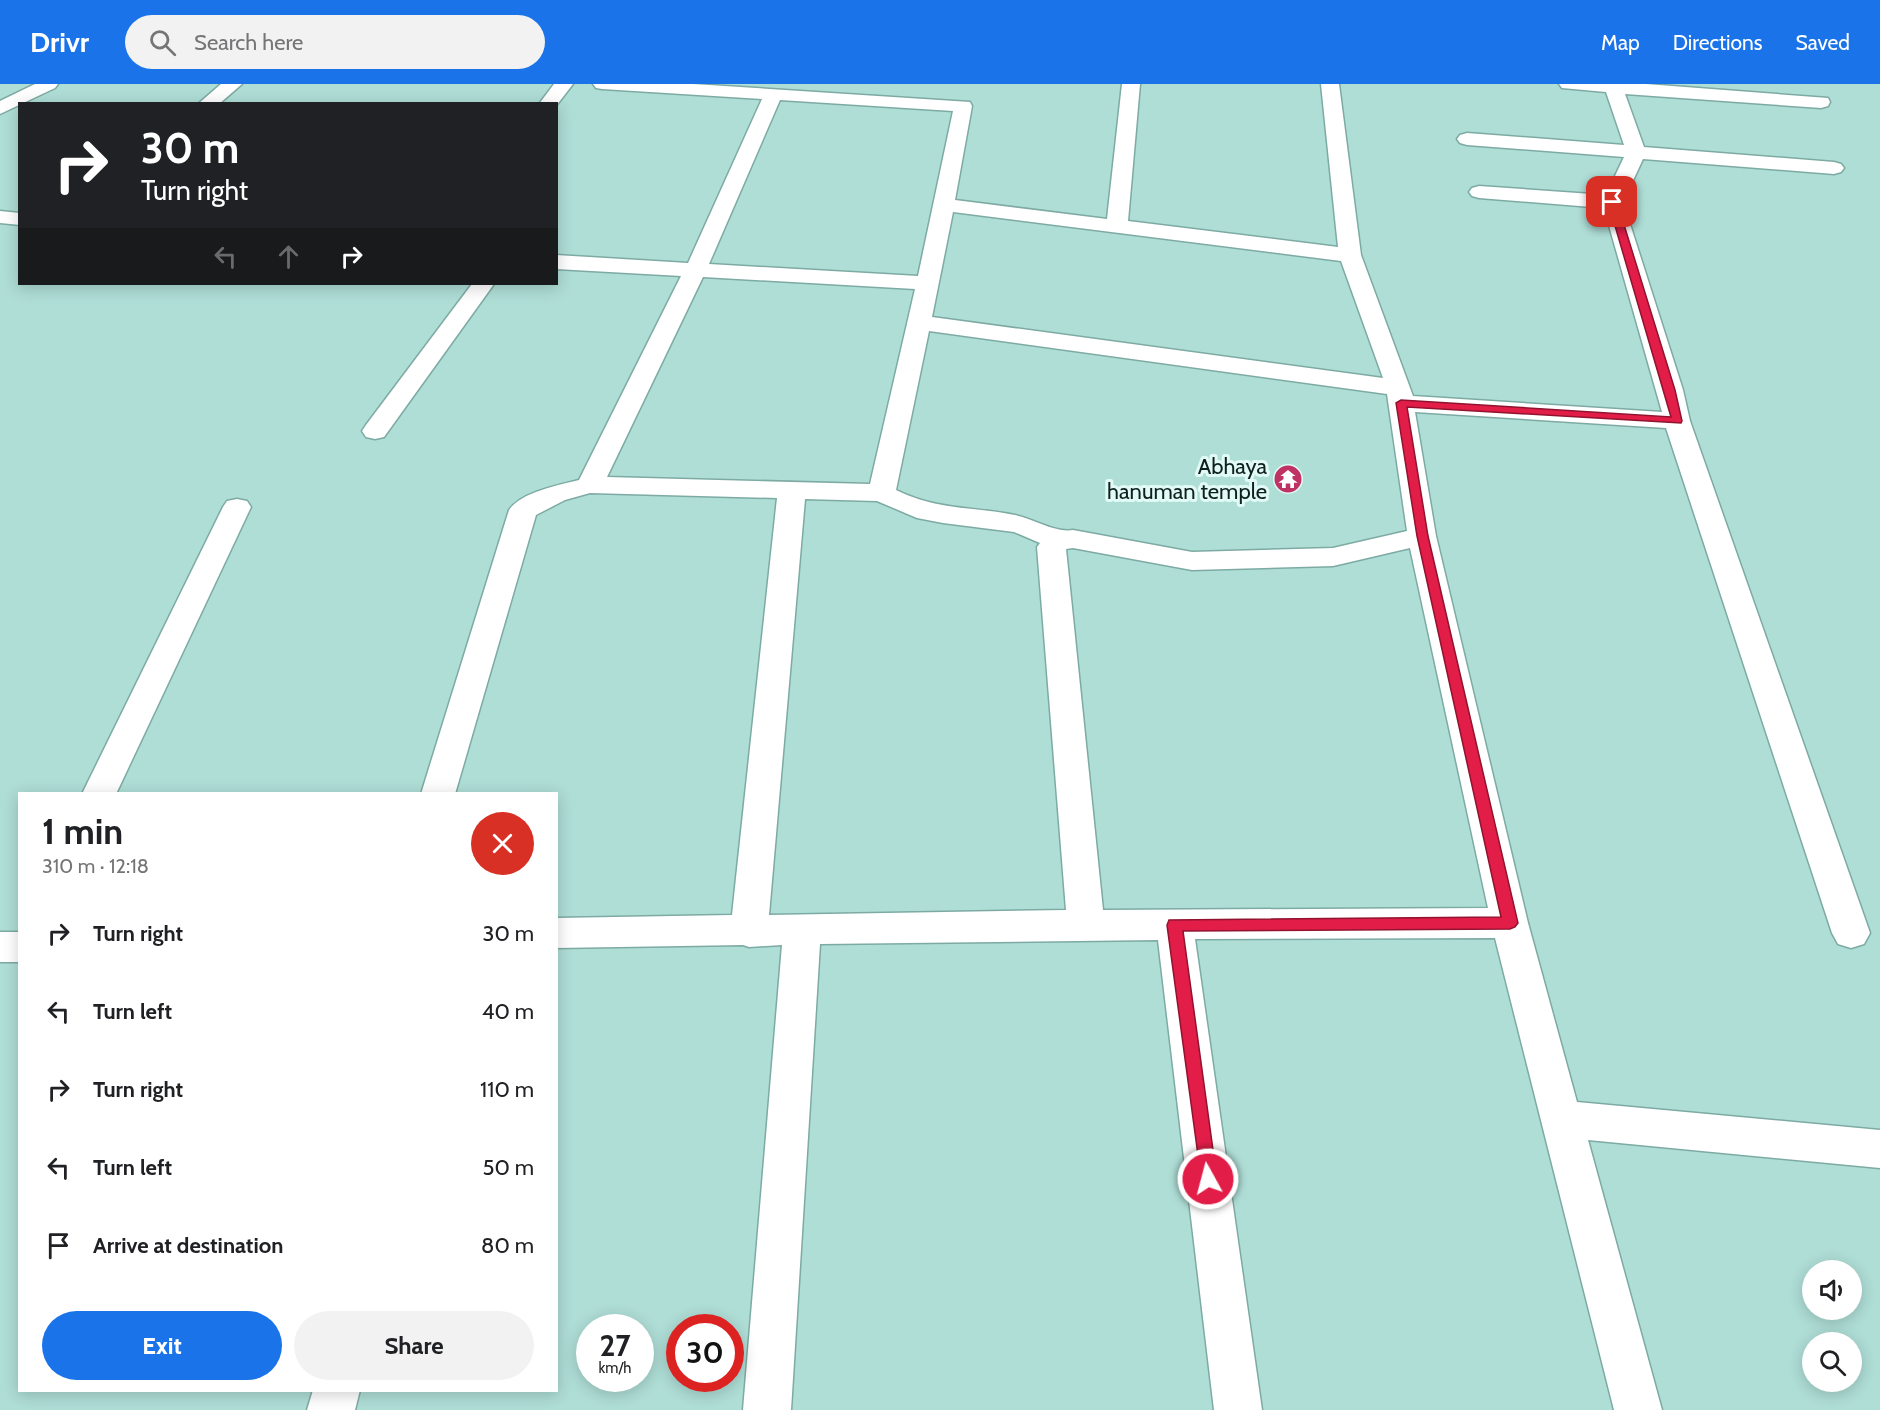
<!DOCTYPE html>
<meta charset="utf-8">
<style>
:root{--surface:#fff;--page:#f2f2f2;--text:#202124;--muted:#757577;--accent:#1a73e8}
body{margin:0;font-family:Cabin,sans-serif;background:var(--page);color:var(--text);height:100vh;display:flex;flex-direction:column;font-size:22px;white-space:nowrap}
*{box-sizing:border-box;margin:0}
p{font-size:20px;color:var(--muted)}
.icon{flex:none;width:33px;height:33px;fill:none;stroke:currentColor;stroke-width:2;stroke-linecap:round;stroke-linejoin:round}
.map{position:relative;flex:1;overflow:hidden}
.side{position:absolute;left:18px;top:708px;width:540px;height:600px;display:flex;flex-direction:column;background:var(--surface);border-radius:0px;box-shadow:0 3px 15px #0003}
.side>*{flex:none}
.banner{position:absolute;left:18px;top:18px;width:540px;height:183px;border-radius:0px;box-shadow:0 3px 15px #0003;background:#202124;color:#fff;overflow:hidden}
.buttons{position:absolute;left:1802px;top:1176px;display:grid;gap:12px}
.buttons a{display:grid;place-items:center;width:60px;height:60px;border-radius:50%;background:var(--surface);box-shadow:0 3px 15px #0003;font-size:30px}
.speed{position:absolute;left:576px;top:1230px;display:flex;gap:12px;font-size:30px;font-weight:700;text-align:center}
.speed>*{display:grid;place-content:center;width:78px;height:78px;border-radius:50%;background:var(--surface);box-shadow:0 3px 15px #0003;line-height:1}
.speed small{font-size:15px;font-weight:400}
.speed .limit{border:9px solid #d22;background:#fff;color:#111}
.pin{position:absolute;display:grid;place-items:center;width:51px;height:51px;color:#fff;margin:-26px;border-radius:12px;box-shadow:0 3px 9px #0006}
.me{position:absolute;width:66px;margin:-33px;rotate:353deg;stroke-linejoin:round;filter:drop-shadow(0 0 4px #0008)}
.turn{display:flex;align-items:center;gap:21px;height:126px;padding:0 24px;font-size:27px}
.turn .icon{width:78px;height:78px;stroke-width:2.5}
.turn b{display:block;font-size:42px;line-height:51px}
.lanes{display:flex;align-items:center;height:57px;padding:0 24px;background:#0003;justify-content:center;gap:30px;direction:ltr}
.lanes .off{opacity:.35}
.round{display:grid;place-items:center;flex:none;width:63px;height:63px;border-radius:32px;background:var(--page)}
.overview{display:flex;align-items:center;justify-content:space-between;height:102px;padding:0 24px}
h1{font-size:36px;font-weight:800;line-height:45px}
.primary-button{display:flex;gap:12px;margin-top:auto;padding:12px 24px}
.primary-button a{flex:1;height:69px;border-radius:36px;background:var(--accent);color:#fff;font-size:24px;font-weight:800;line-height:69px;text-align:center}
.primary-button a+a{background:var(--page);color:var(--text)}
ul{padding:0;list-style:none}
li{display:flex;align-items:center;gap:18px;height:78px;padding:0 24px}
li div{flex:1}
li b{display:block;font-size:22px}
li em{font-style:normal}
header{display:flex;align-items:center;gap:36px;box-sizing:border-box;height:84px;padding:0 30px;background:var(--accent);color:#fff}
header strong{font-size:28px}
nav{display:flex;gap:33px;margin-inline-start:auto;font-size:21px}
.search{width:420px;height:54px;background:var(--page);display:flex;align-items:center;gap:15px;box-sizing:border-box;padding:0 21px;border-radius:33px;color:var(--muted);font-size:22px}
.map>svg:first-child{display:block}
</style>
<header>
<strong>Drivr</strong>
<div class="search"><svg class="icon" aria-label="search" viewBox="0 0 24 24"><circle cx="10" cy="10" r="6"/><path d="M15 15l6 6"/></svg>Search here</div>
<nav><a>Map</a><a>Directions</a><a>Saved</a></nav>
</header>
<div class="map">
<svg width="1880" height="1326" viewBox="0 0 1880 1326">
<rect width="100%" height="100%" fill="#afded7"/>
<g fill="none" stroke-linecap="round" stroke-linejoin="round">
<g stroke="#7daba3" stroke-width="3">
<g id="minor">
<polygon points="35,0 58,0 55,4 0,30 0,17"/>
<polygon points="221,0 242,0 219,20 198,20"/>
<polygon points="554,0 573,0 556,22 556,20 539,20"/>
<path d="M593,0H693L970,18L972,22L955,116L1107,135L1122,0H1140L1128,137L1338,163L1321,0H1339L1361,171L1413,312L1662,328L1604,124L1479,114L1472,112L1469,108L1472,104L1479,102L1606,111L1624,73L1467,61L1460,59L1457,55L1460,51L1467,49L1624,61L1606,8L1562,4L1559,0H1646L1828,14L1830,18L1828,22L1821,24L1625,10L1644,63L1834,78L1841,80L1844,84L1841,88L1834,90L1643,75L1623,118L1683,306L1690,337L1870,849L1864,860L1851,864L1838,860L1832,849L1666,344L1415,328L1436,452L1528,839L1577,1018L1880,1046V1084L1588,1056L1662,1326H1614L1495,854L1195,855L1262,1326H1214L1158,856L820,860L791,1326H743L782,861L749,863L743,861L556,864V834L732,831L777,414L590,409L565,416L536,431L455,710H421L509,426C521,408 559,401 579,396L681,192L556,185V171L688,179L762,15L602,5L596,4ZM780,16L953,27L918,192L709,180ZM953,128L1341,177L1383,294L932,233ZM703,193L915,205L870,400L607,393ZM929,247L1387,310L1407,447L1333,464L1192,468L1073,446C1055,449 1034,435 1015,431C970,422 940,427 896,406ZM805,415L877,417L917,434L943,439L1014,448L1040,459L1037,463L1066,826L769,831ZM1073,464L1192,486L1333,482L1410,464L1488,824L1103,826L1066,465Z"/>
<polygon points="0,127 20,129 20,141 0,139"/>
<polygon points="472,200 494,200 384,353 375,355 366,353 362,347 366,341"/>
<polygon points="237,415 247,417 251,423 116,710 82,710 223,423 227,417"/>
<rect x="0" y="848" width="20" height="30"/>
<polygon points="313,1306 360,1306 355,1326 307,1326"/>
</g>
</g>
<use href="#minor" fill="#fff" fill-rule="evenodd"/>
</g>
<polygon fill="#e11d48" stroke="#92132f" stroke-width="1.5" points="1612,116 1617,118 1675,306 1682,337 1681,339 1407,323 1428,452 1518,839 1515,843 1510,845 1183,847 1217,1095 1214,1101 1208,1103 1202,1101 1167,841 1169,836 1501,833 1417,452 1396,319 1401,316 1671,333 1608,118"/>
<defs>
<g id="temple-disc" transform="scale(1.5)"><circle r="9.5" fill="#bf3264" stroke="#e2faf6"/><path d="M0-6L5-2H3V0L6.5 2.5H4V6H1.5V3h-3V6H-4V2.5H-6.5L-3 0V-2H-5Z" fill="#fff"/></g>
</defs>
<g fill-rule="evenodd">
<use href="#temple-disc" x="1288" y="395"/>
</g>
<g text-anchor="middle" stroke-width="6" stroke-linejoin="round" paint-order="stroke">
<g font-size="22" fill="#0e211e" stroke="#e2faf6" text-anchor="end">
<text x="1267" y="390">Abhaya<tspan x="1267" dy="25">hanuman temple</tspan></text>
</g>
</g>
</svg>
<div class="buttons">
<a><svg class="icon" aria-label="sound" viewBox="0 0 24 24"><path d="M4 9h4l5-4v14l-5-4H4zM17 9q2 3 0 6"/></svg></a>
<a><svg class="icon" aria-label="search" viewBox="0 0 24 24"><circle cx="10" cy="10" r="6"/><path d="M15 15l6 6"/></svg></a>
</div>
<div class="speed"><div>27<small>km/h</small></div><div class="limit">30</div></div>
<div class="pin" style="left:1612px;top:118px;background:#d93025"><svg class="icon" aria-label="arrive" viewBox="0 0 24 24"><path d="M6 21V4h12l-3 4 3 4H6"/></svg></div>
<svg class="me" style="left:1208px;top:1095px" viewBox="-20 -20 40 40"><circle r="17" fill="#e11d48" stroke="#fff" stroke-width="3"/><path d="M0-11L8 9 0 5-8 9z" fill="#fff"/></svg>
<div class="banner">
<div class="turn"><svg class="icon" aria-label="right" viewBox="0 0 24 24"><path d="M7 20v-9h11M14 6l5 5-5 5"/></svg><div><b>30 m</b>Turn right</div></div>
<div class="lanes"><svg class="icon off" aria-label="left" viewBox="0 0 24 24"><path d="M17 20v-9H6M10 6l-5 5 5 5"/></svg><svg class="icon off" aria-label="ahead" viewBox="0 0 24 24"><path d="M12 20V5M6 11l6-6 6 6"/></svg><svg class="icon" aria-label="right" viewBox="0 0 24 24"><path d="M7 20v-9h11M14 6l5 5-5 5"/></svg></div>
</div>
<section class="side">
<div class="overview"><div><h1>1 min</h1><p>310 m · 12:18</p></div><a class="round" style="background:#d93025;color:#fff"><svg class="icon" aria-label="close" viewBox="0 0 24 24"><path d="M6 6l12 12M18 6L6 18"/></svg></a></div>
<ul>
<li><svg class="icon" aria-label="right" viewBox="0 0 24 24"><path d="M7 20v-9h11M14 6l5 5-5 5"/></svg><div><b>Turn right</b></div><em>30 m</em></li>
<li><svg class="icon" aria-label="left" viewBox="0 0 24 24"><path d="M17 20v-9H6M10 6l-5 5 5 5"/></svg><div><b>Turn left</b></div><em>40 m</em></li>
<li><svg class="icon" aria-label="right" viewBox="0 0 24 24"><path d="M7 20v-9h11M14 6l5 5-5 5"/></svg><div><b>Turn right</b></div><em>110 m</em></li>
<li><svg class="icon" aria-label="left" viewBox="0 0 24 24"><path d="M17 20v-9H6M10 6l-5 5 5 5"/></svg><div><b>Turn left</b></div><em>50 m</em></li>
<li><svg class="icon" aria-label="arrive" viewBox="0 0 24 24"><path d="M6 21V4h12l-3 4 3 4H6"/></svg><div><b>Arrive at destination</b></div><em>80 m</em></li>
</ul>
<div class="primary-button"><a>Exit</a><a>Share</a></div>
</section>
</div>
